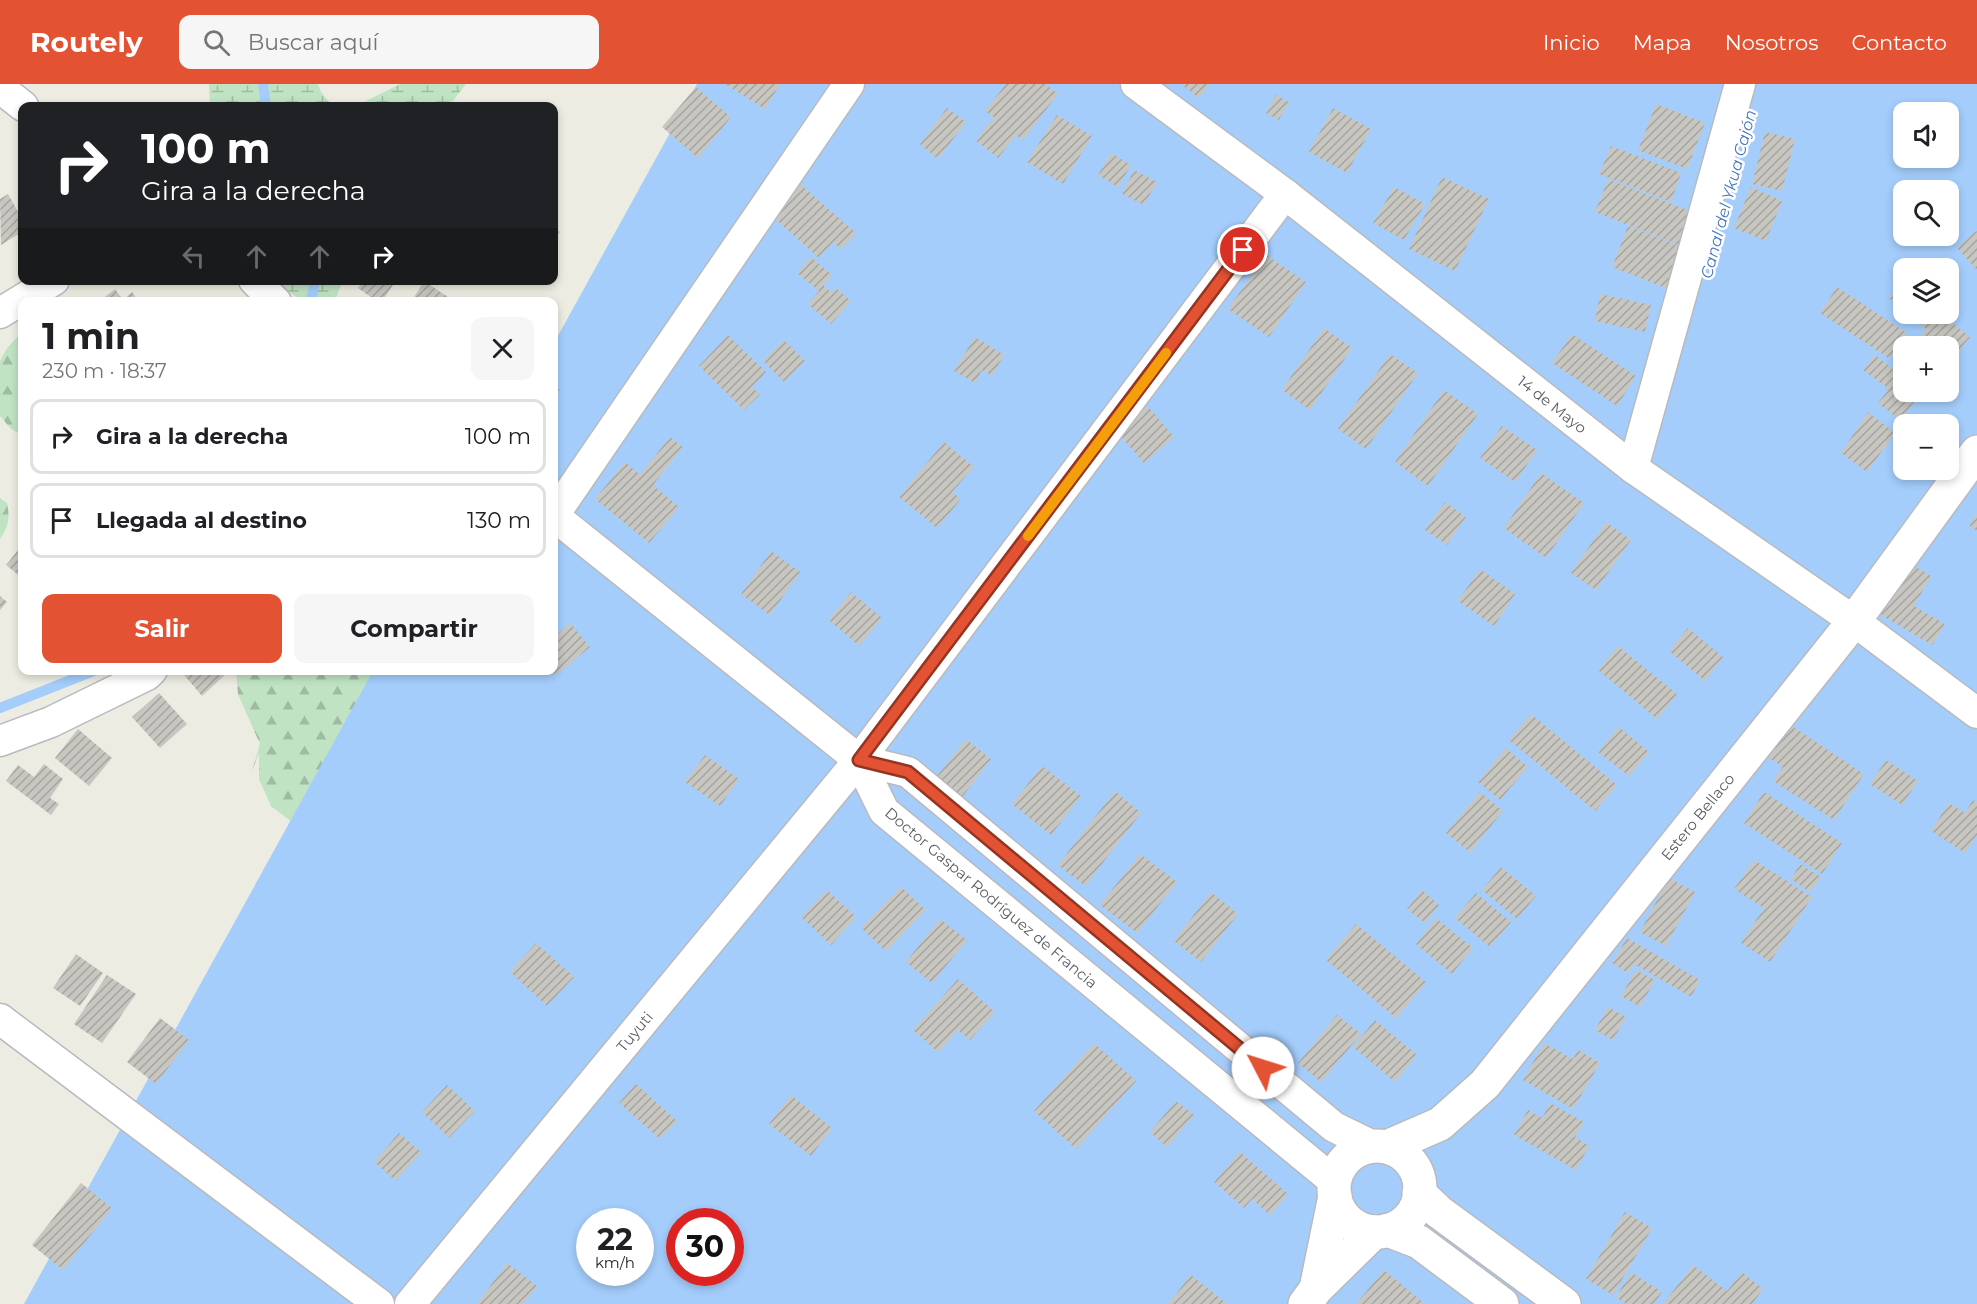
<!DOCTYPE html>
<html lang="es">
<meta charset="utf-8">
<style>
:root{--surface:#fff;--page:#f6f6f6;--text:#202124;--muted:#757577;--line:#e0e0e0;--accent:#e25233}
body{margin:0;font-family:Montserrat,sans-serif;background:var(--page);color:var(--text);height:100vh;display:flex;flex-direction:column;font-size:22px;white-space:nowrap}
*{box-sizing:border-box;margin:0}
p{font-size:20px;color:var(--muted)}
.icon{flex:none;width:33px;height:33px;fill:none;stroke:currentColor;stroke-width:2;stroke-linecap:round;stroke-linejoin:round}
.map{position:relative;flex:1;overflow:hidden}
.sheet{position:absolute;left:18px;top:213px;width:540px;height:378px;display:flex;flex-direction:column;background:var(--surface);border-radius:12px;box-shadow:0 3px 9px #0003}
.sheet>*{flex:none}
.banner{position:absolute;left:18px;top:18px;width:540px;height:183px;border-radius:12px;box-shadow:0 3px 9px #0003;background:#202124;color:#fff;overflow:hidden}
.fabs{position:absolute;left:1893px;top:18px;display:grid;gap:12px}
.fabs a{display:grid;place-items:center;width:66px;height:66px;border-radius:12px;background:var(--surface);box-shadow:0 3px 9px #0003;font-size:30px}
.speed{position:absolute;left:576px;top:1124px;display:flex;gap:12px;font-size:30px;font-weight:700;text-align:center}
.speed>*{display:grid;place-content:center;width:78px;height:78px;border-radius:50%;background:var(--surface);box-shadow:0 3px 9px #0003;line-height:1}
.speed small{font-size:15px;font-weight:400}
.speed .limit{border:9px solid #d22;background:#fff;color:#111}
.pin{position:absolute;display:grid;place-items:center;width:51px;height:51px;color:#fff;margin:-26px;border:3px solid #fff;border-radius:50%;box-shadow:0 2px 6px #0007}
.me{position:absolute;width:66px;margin:-33px;rotate:310deg;stroke-linejoin:round;filter:drop-shadow(0 0 4px #0008)}
.turn{display:flex;align-items:center;gap:21px;height:126px;padding:0 24px;font-size:27px}
.turn .icon{width:78px;height:78px;stroke-width:2.5}
.turn b{display:block;font-size:42px;line-height:51px}
.lanes{display:flex;align-items:center;height:57px;padding:0 24px;background:#0003;justify-content:center;gap:30px;direction:ltr}
.lanes .off{opacity:.35}
.round{display:grid;place-items:center;flex:none;width:63px;height:63px;border-radius:12px;background:var(--page)}
.overview{display:flex;align-items:center;justify-content:space-between;height:102px;padding:0 24px}
h1{font-size:36px;font-weight:700;line-height:45px}
.action{display:flex;gap:12px;margin-top:auto;padding:12px 24px}
.action a{flex:1;height:69px;border-radius:12px;background:var(--accent);color:#fff;font-size:24px;font-weight:700;line-height:69px;text-align:center}
.action a+a{background:var(--page);color:var(--text)}
ul{padding:0;list-style:none}
li{display:flex;align-items:center;gap:18px;height:75px;margin:0 12px 9px;padding:0 12px;border:3px solid var(--line);border-radius:12px}
li div{flex:1}
li b{display:block;font-size:22px}
li em{font-style:normal}
header{display:flex;align-items:center;gap:36px;box-sizing:border-box;height:84px;padding:0 30px;background:var(--accent);color:#fff}
header strong{font-size:28px}
nav{display:flex;gap:33px;margin-inline-start:auto;font-size:21px}
.search{width:420px;height:54px;background:var(--page);display:flex;align-items:center;gap:15px;box-sizing:border-box;padding:0 21px;border-radius:12px;color:var(--muted);font-size:22px}
.map>svg:first-child{display:block}
</style>
<header>
<strong>Routely</strong>
<div class="search"><svg class="icon" aria-label="search" viewBox="0 0 24 24"><circle cx="10" cy="10" r="6"/><path d="M15 15l6 6"/></svg>Buscar aquí</div>
<nav><a>Inicio</a><a>Mapa</a><a>Nosotros</a><a>Contacto</a></nav>
</header>
<div class="map">
<svg width="1977" height="1220" viewBox="0 0 1977 1220">
<defs>
<pattern id="forest-firs" width="22" height="20" patternUnits="userSpaceOnUse" patternTransform="scale(1.5)"><rect width="22" height="20" fill="#c0e4c3"/><path d="M5 1l3.5 6h-7zM16 11l3.5 6h-7z" fill="#9fbca2"/></pattern>
<pattern id="wetland-marsh" width="20" height="14" patternUnits="userSpaceOnUse" patternTransform="scale(1.5)"><rect width="20" height="14" fill="#c0e4c3"/><path d="M1 5h8M5 5V1M11 12h8M15 12V8" fill="none" stroke="#9fbca2"/></pattern>
<pattern id="building-hatch" width="6" height="6" patternUnits="userSpaceOnUse" patternTransform="scale(1.5)"><rect width="6" height="6" fill="#c8c6c0"/><path d="M-1 1l2-2M0 6l6-6M5 7l2-2" fill="none" stroke="#a5a4a0"/></pattern>
</defs>
<rect width="100%" height="100%" fill="#edece2"/>
<g fill="url(#forest-firs)">
<polygon points="22,248 22,351 11,345 0,332 0,277 7,264"/>
<path d="M0,414L7,419C10,434 9,442 0,455Z"/>
<polygon points="236,587 448,587 293,739 271,722 259,695 259,669 252,687 260,660 238,610"/>
</g>
<g fill="url(#wetland-marsh)">
<polygon points="209,0 318,0 321,8 331,20 345,22 210,22"/>
<polygon points="400,0 466,0 449,22 356,22"/>
<polygon points="276,197 343,197 334,218 301,217"/>
</g>
<path fill="#a4cdfc" fill-rule="evenodd" d="M697,0H1977V1220H24L373,587L554,586V259ZM1904,28H1948V74H1904ZM1904,106H1948V152H1904ZM1904,184H1948V230H1904ZM1904,262H1948V308H1904ZM1904,340H1948V386H1904ZM590,1137H640V1188H590ZM680,1137H730V1188H680Z"/>
<g fill="none" stroke-linecap="round" stroke-linejoin="round">
<g stroke="#a4cdfc" stroke-width="10">
<polyline points="263,0 266,22"/>
<polyline points="311,218 315,196"/>
<polyline points="0,624 96,586"/>
</g>
</g>
<g fill="url(#building-hatch)">
<polygon points="725,0 780,0 765,25"/>
<polygon points="1006,0 1045,0 1058,10 1023,56 1016,51 998,74 976,57 994,33 985,27"/>
<polygon points="1181,0 1209,0 1199,14"/>
<polygon points="696,3 731,33 698,74 662,43"/>
<polygon points="1276,11 1289,18 1279,36 1266,29"/>
<polygon points="1656,20 1705,39 1687,85 1638,66"/>
<polygon points="947,24 966,38 938,75 920,60"/>
<polygon points="1333,24 1371,45 1347,89 1309,68"/>
<polygon points="1057,31 1092,52 1063,100 1027,78"/>
<polygon points="1765,48 1795,55 1782,107 1752,100"/>
<polygon points="1611,62 1681,89 1671,118 1599,90"/>
<polygon points="1111,69 1131,81 1118,103 1098,91"/>
<polygon points="1134,86 1157,98 1144,121 1122,110"/>
<polygon points="1442,93 1489,115 1455,187 1409,165"/>
<polygon points="1608,95 1700,131 1687,164 1595,128"/>
<polygon points="799,99 856,149 841,165 833,158 819,174 771,131"/>
<polygon points="1394,103 1425,120 1404,156 1373,139"/>
<polygon points="1751,103 1782,117 1766,157 1734,144"/>
<polygon points="8,110 22,135 22,148 1,161 0,115"/>
<polygon points="1628,142 1682,163 1666,204 1612,183"/>
<polygon points="554,143 560,148 554,156"/>
<polygon points="1976,147 1977,148 1977,186 1957,164"/>
<polygon points="1266,171 1306,198 1269,253 1228,225"/>
<polygon points="811,173 832,191 823,201 832,209 836,204 851,217 831,240 808,220 819,207 797,189"/>
<polygon points="363,196 396,196 382,218 378,218 358,204"/>
<polygon points="1904,196 1904,226 1889,214"/>
<polygon points="424,197 451,215 450,218 411,218"/>
<polygon points="1837,203 1907,249 1890,275 1820,229"/>
<polygon points="115,205 123,216 132,208 139,218 102,218 101,216"/>
<polygon points="1600,210 1651,221 1645,248 1595,237"/>
<polygon points="1907,230 1941,230 1970,253 1948,280 1948,262 1911,262 1926,245"/>
<polygon points="1324,244 1352,264 1310,326 1282,306"/>
<polygon points="1572,250 1636,292 1617,322 1552,279"/>
<polygon points="728,251 766,288 752,303 760,311 744,326 699,282"/>
<polygon points="975,253 1004,271 992,292 982,286 975,299 954,287"/>
<polygon points="784,256 805,277 784,298 763,277"/>
<polygon points="1390,270 1418,289 1366,365 1338,345"/>
<polygon points="1875,271 1904,293 1904,308 1922,308 1900,336 1878,319 1889,305 1863,286"/>
<polygon points="554,302 560,306 554,316"/>
<polygon points="1444,306 1478,330 1428,402 1395,378"/>
<polygon points="1148,322 1174,353 1144,379 1117,348"/>
<polygon points="1868,328 1895,349 1867,388 1841,369"/>
<polygon points="1502,342 1537,366 1515,398 1480,374"/>
<polygon points="670,353 683,363 653,401 679,423 649,459 595,415 625,378 640,391"/>
<polygon points="944,358 974,383 952,408 961,415 937,444 899,413"/>
<polygon points="1541,389 1584,419 1546,474 1504,444"/>
<polygon points="1445,418 1466,433 1447,461 1425,446"/>
<polygon points="1977,430 1977,447 1969,441"/>
<polygon points="1606,438 1631,456 1596,506 1571,489"/>
<polygon points="19,465 22,467 22,494 6,481"/>
<polygon points="771,467 800,488 770,531 741,510"/>
<polygon points="1911,480 1931,492 1914,522 1945,540 1932,561 1881,531"/>
<polygon points="1480,485 1515,510 1494,542 1458,517"/>
<polygon points="851,508 882,534 859,562 829,536"/>
<polygon points="0,512 7,518 0,526"/>
<polygon points="570,539 590,563 556,591 552,586 554,586 554,553"/>
<polygon points="1688,544 1723,573 1705,597 1669,567"/>
<polygon points="1618,562 1677,610 1657,635 1598,586"/>
<polygon points="180,586 223,586 226,590 202,612"/>
<polygon points="159,609 187,640 160,664 132,633"/>
<polygon points="1531,630 1617,701 1595,727 1509,656"/>
<polygon points="1789,640 1864,690 1834,736 1773,697 1783,683 1768,673"/>
<polygon points="1619,643 1649,668 1629,692 1598,668"/>
<polygon points="78,645 112,674 89,702 55,674"/>
<polygon points="966,655 991,675 960,716 934,696"/>
<polygon points="1506,664 1528,683 1500,716 1478,698"/>
<polygon points="705,671 739,695 720,722 685,698"/>
<polygon points="1886,676 1918,697 1902,721 1870,700"/>
<polygon points="44,680 63,695 50,714 59,720 51,731 6,697 18,681 34,693"/>
<polygon points="1042,682 1081,712 1051,751 1012,720"/>
<polygon points="1115,707 1141,729 1085,802 1058,781"/>
<polygon points="1480,708 1503,727 1470,768 1446,749"/>
<polygon points="1764,708 1842,759 1822,790 1744,739"/>
<polygon points="1973,716 1977,719 1977,751 1965,769 1931,747 1949,719 1965,729"/>
<polygon points="1140,770 1177,798 1137,849 1100,821"/>
<polygon points="1754,776 1812,813 1770,878 1741,859 1764,824 1734,805"/>
<polygon points="1800,780 1821,793 1810,808 1791,795"/>
<polygon points="1501,783 1536,812 1517,835 1482,806"/>
<polygon points="1669,794 1695,808 1666,862 1640,848"/>
<polygon points="901,803 926,826 886,867 861,844"/>
<polygon points="827,806 856,833 831,861 801,833"/>
<polygon points="1422,806 1439,821 1425,839 1407,825"/>
<polygon points="1211,808 1238,830 1201,878 1174,857"/>
<polygon points="1476,809 1511,838 1490,863 1455,834"/>
<polygon points="1436,834 1473,864 1452,890 1416,860"/>
<polygon points="940,835 967,856 932,899 906,878"/>
<polygon points="1356,840 1426,898 1396,934 1326,876"/>
<polygon points="1627,854 1700,896 1691,913 1634,880 1628,889 1612,879"/>
<polygon points="536,859 574,893 547,922 510,888"/>
<polygon points="76,870 103,889 80,922 53,904"/>
<polygon points="1636,886 1655,896 1640,923 1621,912"/>
<polygon points="107,891 136,910 102,959 74,940"/>
<polygon points="958,895 995,928 970,956 958,946 938,968 913,946"/>
<polygon points="1608,923 1626,933 1613,956 1595,946"/>
<polygon points="1337,931 1361,950 1321,998 1298,979"/>
<polygon points="160,934 189,956 156,1000 127,978"/>
<polygon points="1375,936 1417,971 1395,998 1353,963"/>
<polygon points="1094,959 1136,997 1076,1065 1034,1027"/>
<polygon points="1544,959 1573,975 1578,966 1600,979 1573,1025 1523,996"/>
<polygon points="636,1000 677,1037 660,1055 619,1019"/>
<polygon points="447,1001 475,1027 449,1054 422,1028"/>
<polygon points="791,1011 832,1044 811,1072 769,1040"/>
<polygon points="1176,1017 1194,1031 1167,1063 1150,1048"/>
<polygon points="1550,1019 1584,1038 1575,1053 1589,1062 1576,1086 1514,1051 1528,1026 1542,1034"/>
<polygon points="399,1049 421,1068 396,1097 374,1078"/>
<polygon points="1240,1068 1288,1110 1270,1131 1252,1115 1244,1124 1214,1098"/>
<polygon points="81,1099 112,1124 63,1186 32,1161"/>
<polygon points="1625,1128 1652,1144 1613,1211 1586,1195"/>
<polygon points="507,1179 537,1202 523,1220 477,1220"/>
<polygon points="1693,1181 1727,1207 1742,1188 1763,1205 1752,1220 1663,1220"/>
<polygon points="1384,1186 1425,1220 1356,1220"/>
<polygon points="1631,1188 1662,1208 1654,1220 1626,1220 1616,1213"/>
<polygon points="1191,1191 1227,1220 1168,1220"/>
</g>
<g fill="none" stroke-linecap="round" stroke-linejoin="round">
<g stroke="#b8babe" stroke-width="33">
<g id="street">
<polyline points="1136,0 1285,110 1633,384 1854,537 1977,629"/>
<polyline points="0,4 23,22"/>
<polyline points="254,196 276,218"/>
<polyline points="0,229 54,196"/>
<polyline points="1633,384 1740,0"/>
<polyline points="554,431 849,0"/>
<polyline points="554,432 859,676 908,688 1334,1043 1373,1062"/>
<polyline points="0,657 51,638 147,591 152,586"/>
<polyline points="859,676 884,727 1335,1098"/>
<polyline points="0,935 379,1220"/>
<polyline points="410,1220 859,676 1285,110"/>
</g>
</g>
<g stroke="#b8bac0" stroke-width="36">
<g id="secondary">
<circle cx="1377" cy="1105" r="43"/>
<polyline points="1387,1063 1440,1040 1485,1000 1854,537 1977,368"/>
<polyline points="1419,1109 1439,1128 1564,1220"/>
<polyline points="1388,1146 1419,1158 1502,1220"/>
<polyline points="1316,1205 1335,1112"/>
<polyline points="1305,1220 1316,1205 1374,1148"/>
</g>
</g>
<use href="#street" stroke="#fff" stroke-width="30"/>
<use href="#secondary" stroke="#fff" stroke-width="33"/>
</g>
<g fill="none" stroke-linecap="round" stroke-linejoin="round">
<g stroke="#933521" stroke-width="15">
<polyline id="route" points="1243,166 859,676 908,688 1263,984"/>
</g>
<use href="#route" stroke="#e25233" stroke-width="10"/>
<polyline stroke="#f59e0b" stroke-width="10" points="1028,452 1166,269"/>
</g>
<g text-anchor="middle" stroke-width="5" stroke-linejoin="round" paint-order="stroke">
<g font-size="15" fill="#5b5d63" stroke="#fff">
<text transform="translate(1552 321) rotate(38)" y="5">14 de Mayo</text>
<text transform="translate(1698 733) rotate(-51)" y="5">Estero Bellaco</text>
<text transform="translate(991 814) rotate(40)" y="5">Doctor Gaspar Rodríguez de Francia</text>
<text transform="translate(635 948) rotate(-50)" y="5">Tuyuti</text>
</g>
<g font-size="16" font-style="italic" fill="#4776be" stroke="#fff">
<text transform="translate(1728 110) rotate(-75)" y="6">Canal del Ykua Cajón</text>
</g>
</g>
</svg>
<div class="fabs">
<a><svg class="icon" aria-label="sound" viewBox="0 0 24 24"><path d="M4 9h4l5-4v14l-5-4H4zM17 9q2 3 0 6"/></svg></a>
<a><svg class="icon" aria-label="search" viewBox="0 0 24 24"><circle cx="10" cy="10" r="6"/><path d="M15 15l6 6"/></svg></a>
<a><svg class="icon" aria-label="layers" viewBox="0 0 24 24"><path d="M12 4l9 5-9 5-9-5zM3 14l9 5 9-5"/></svg></a>
<a>+</a>
<a>−</a>
</div>
<div class="speed"><div>22<small>km/h</small></div><div class="limit">30</div></div>
<div class="pin" style="left:1243px;top:166px;background:#d93025"><svg class="icon" aria-label="arrive" viewBox="0 0 24 24"><path d="M6 21V4h12l-3 4 3 4H6"/></svg></div>
<svg class="me" style="left:1263px;top:984px" viewBox="-20 -20 40 40"><circle r="19" fill="#fff"/><path d="M0-13L10 11 0 6-10 11z" fill="#e25233"/></svg>
<div class="banner">
<div class="turn"><svg class="icon" aria-label="right" viewBox="0 0 24 24"><path d="M7 20v-9h11M14 6l5 5-5 5"/></svg><div><b>100 m</b>Gira a la derecha</div></div>
<div class="lanes"><svg class="icon off" aria-label="left" viewBox="0 0 24 24"><path d="M17 20v-9H6M10 6l-5 5 5 5"/></svg><svg class="icon off" aria-label="ahead" viewBox="0 0 24 24"><path d="M12 20V5M6 11l6-6 6 6"/></svg><svg class="icon off" aria-label="ahead" viewBox="0 0 24 24"><path d="M12 20V5M6 11l6-6 6 6"/></svg><svg class="icon" aria-label="right" viewBox="0 0 24 24"><path d="M7 20v-9h11M14 6l5 5-5 5"/></svg></div>
</div>
<section class="sheet">
<div class="overview"><div><h1>1 min</h1><p>230 m · 18:37</p></div><a class="round"><svg class="icon" aria-label="close" viewBox="0 0 24 24"><path d="M6 6l12 12M18 6L6 18"/></svg></a></div>
<ul>
<li><svg class="icon" aria-label="right" viewBox="0 0 24 24"><path d="M7 20v-9h11M14 6l5 5-5 5"/></svg><div><b>Gira a la derecha</b></div><em>100 m</em></li>
<li><svg class="icon" aria-label="arrive" viewBox="0 0 24 24"><path d="M6 21V4h12l-3 4 3 4H6"/></svg><div><b>Llegada al destino</b></div><em>130 m</em></li>
</ul>
<div class="action"><a>Salir</a><a>Compartir</a></div>
</section>
</div>
